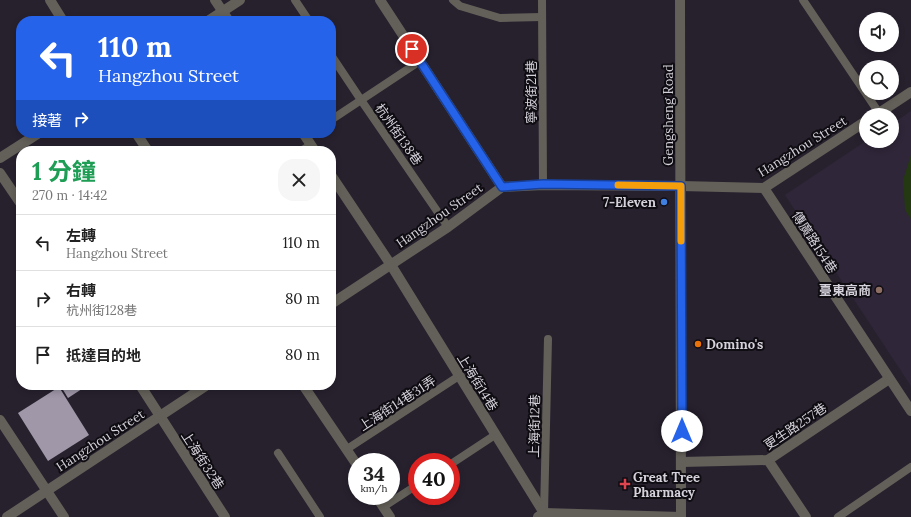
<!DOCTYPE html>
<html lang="zh-TW">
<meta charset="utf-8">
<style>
:root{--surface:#fff;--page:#f6f6f6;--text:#222;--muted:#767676;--line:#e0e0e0}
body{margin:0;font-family:Lora,"Noto Sans TC",serif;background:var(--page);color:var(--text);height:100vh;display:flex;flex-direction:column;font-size:15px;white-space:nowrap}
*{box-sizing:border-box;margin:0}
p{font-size:13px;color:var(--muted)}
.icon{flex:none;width:22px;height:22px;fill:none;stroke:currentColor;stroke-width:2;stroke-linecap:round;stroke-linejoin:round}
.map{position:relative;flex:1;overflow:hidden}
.panel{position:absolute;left:16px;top:146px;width:320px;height:244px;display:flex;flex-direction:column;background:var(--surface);border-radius:16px;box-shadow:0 2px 6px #0003}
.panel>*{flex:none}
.guide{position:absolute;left:16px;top:16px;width:320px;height:122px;border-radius:16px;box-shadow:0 2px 6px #0003;background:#2563eb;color:#fff;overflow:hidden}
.buttons{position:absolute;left:859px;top:12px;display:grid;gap:8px}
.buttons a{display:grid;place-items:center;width:40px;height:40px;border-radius:50%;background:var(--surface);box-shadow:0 2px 6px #0003;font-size:20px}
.speed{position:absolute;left:348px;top:453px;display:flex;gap:8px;font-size:20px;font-weight:700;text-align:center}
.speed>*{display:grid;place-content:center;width:52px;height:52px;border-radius:50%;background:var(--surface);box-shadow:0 2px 6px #0003;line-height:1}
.speed small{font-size:10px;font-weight:400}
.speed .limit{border:6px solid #d22;background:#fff;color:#111}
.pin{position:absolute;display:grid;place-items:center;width:34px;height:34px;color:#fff;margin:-17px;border:2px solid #fff;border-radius:50%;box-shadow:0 1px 4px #0007}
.me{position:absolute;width:44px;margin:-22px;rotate:0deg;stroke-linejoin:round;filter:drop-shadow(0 0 3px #0008)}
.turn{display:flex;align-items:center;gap:14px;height:84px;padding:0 16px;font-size:18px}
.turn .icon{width:52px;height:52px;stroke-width:2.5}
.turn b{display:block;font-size:28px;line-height:34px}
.then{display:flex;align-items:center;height:38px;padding:0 16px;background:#0003;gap:8px;font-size:15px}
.round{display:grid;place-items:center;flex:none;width:42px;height:42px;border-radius:16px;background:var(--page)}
.summary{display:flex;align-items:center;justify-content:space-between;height:68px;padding:0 16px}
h1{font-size:24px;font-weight:700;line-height:30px;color:#1e9e55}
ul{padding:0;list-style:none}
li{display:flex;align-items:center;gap:12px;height:56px;padding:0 16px;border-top:1px solid var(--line)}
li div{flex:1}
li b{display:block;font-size:15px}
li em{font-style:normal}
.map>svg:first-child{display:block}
</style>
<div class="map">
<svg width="911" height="517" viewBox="0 0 911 517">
<rect width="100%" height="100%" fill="#27212e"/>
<polygon fill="#2f2639" points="911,111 911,386 785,195 866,141 892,141 892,124"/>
<polygon fill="#243911" points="911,155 911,219 905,210 903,180"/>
<g fill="#a098a9">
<polygon points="60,385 88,385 68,398"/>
<polygon points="59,387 89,435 48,461 18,413"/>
</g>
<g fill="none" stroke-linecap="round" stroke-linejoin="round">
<g stroke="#636059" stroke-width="8">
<polyline points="295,0 309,21"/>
<polyline points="453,0 460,6 500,18 542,17"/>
<polyline points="542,0 543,185"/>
<polyline points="803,0 879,113"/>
<polyline points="331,55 361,100 448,227"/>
<polyline points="331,120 420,61"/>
<polyline points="301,151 311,145"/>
<polyline points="347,449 459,376"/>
<polyline points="278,453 320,517"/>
<polyline points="451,464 495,435"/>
<polyline points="383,507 417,485"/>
<polyline points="544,513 548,339"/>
<polyline points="838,517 911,467"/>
</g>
<g stroke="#636059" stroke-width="10">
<polyline points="50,0 63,21"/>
<polyline points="215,0 229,21"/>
<polyline points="380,0 502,187"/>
<polyline points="208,21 240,0"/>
<polyline points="876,115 911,92"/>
<polyline points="136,133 148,151"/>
<polyline points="303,133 315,151"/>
<polyline points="0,158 39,133"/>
<polyline points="0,173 21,204"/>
<polyline points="331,175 391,265 544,513"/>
<polyline points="764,188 911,411"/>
<polyline points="331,304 448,227 502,187 543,185 681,186 764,188 866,121"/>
<polyline points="140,385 225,517"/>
<polyline points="303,385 357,465"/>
<polyline points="0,420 64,517"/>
<polyline points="768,460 806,517"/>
<polyline points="682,462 768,460 889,379"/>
<polyline points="376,496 390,517"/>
<polyline points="7,517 207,385"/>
<polyline points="538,517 544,513 681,517"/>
</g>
<polyline stroke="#636059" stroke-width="10" points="680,0 681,517"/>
</g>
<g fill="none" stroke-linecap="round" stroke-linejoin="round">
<g stroke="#184099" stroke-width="10">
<polyline id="route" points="412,49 502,187 543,184 681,186 682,431"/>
</g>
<use href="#route" stroke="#2563eb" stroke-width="7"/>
<polyline stroke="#f59e0b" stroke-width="7" points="618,185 681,186 681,241"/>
</g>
<circle fill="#3f7fe0" stroke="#0f0c12" stroke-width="1.5" cx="664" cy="202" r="4"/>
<circle fill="#8d6e63" stroke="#0f0c12" stroke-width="1.5" cx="879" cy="290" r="4"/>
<circle fill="#e8710a" stroke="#0f0c12" stroke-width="1.5" cx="698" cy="344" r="4"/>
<path fill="#e0444e" stroke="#0f0c12" stroke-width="1.5" d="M623 478h4v4h4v4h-4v4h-4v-4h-4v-4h4z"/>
<g text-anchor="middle" stroke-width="4" stroke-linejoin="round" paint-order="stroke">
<g font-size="13" fill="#d6d2db" stroke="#0f0c12">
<text transform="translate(531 92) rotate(-90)" y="5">寧波街21巷</text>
<text transform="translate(668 115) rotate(-90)" y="5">Gengsheng Road</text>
<text transform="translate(399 134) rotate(55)" y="5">杭州街138巷</text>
<text transform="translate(802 146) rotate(-32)" y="5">Hangzhou Street</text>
<text transform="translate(439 215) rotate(-35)" y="5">Hangzhou Street</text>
<text transform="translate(815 242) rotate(57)" y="5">傳廣路154巷</text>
<text transform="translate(478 382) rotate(58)" y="5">上海街14巷</text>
<text transform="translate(397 403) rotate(-33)" y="5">上海街14巷31弄</text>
<text transform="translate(534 426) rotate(-89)" y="5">上海街12巷</text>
<text transform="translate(795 426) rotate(-34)" y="5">更生路257巷</text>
<text transform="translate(100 440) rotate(-33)" y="5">Hangzhou Street</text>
<text transform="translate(203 460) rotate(57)" y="5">上海街32巷</text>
</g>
<g font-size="13" font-weight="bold" fill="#d6d2db" stroke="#0f0c12" text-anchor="end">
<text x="656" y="207">7-Eleven</text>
<text x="871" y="295">臺東高商</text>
<text x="706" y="349" text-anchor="start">Domino's</text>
<text x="633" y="482" text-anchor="start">Great Tree<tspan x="633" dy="15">Pharmacy</tspan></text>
</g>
</g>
</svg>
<div class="buttons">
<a><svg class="icon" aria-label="sound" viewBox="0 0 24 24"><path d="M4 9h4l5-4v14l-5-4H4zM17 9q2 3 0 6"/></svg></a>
<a><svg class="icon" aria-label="search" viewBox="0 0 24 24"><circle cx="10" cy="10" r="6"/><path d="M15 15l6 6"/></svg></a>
<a><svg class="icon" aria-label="layers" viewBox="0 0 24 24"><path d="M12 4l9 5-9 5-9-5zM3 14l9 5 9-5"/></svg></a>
</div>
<div class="speed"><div>34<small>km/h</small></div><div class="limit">40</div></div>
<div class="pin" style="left:412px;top:49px;background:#d93025"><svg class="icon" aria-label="arrive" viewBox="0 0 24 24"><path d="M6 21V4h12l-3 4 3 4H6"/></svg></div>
<svg class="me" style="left:682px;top:431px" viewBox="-20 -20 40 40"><circle r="19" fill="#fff"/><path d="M0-13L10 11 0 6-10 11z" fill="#2563eb"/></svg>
<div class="guide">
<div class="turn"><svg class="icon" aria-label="left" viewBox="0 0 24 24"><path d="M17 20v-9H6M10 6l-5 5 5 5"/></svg><div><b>110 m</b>Hangzhou Street</div></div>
<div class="then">接著<svg class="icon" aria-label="right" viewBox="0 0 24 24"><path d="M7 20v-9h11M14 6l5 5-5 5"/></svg></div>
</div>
<section class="panel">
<div class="summary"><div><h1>1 分鐘</h1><p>270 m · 14:42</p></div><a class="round"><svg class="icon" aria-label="close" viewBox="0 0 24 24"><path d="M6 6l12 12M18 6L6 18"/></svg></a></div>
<ul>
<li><svg class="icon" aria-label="left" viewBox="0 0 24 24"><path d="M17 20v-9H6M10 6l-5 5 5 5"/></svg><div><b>左轉</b><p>Hangzhou Street</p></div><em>110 m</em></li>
<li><svg class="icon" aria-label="right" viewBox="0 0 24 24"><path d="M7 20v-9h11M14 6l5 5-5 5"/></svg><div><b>右轉</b><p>杭州街128巷</p></div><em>80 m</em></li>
<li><svg class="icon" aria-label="arrive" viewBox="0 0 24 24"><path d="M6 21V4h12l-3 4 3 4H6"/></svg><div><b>抵達目的地</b></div><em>80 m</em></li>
</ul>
</section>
</div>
